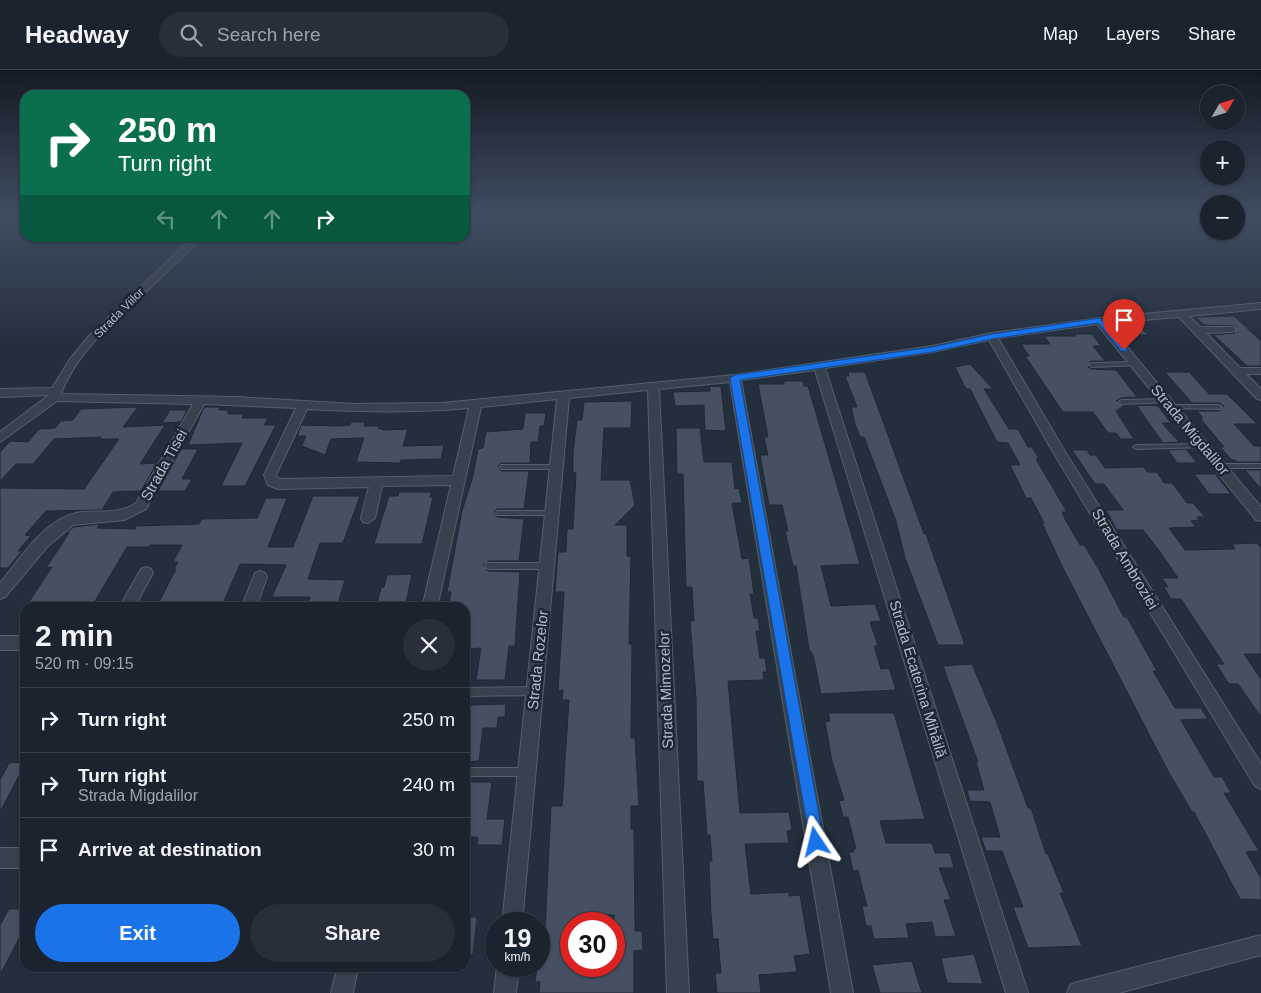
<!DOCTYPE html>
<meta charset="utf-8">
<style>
:root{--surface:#1b232e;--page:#282f3a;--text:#f1f3f6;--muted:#a0a4aa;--line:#39404a;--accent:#1a73e8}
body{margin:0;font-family:Helvetica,sans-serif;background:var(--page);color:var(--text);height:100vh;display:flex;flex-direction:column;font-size:19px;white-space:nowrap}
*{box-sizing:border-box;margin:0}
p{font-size:16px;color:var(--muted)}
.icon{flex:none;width:28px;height:28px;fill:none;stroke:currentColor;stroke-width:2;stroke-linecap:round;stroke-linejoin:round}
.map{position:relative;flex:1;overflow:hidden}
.drawer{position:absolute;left:20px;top:532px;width:450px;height:370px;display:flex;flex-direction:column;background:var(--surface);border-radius:15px;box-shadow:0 1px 4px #0004,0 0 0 1px var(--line)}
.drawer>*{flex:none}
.banner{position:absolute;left:20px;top:20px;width:450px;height:152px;border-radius:15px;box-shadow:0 1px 4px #0004,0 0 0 1px var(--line);background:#0b6e4f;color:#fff;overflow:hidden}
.needle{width:32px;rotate:51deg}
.tools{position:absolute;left:1200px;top:15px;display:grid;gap:10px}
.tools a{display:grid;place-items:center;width:45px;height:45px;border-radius:50%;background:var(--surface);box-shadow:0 1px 4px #0004,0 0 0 1px var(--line);font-size:25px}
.speed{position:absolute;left:485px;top:842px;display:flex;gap:10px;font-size:25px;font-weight:700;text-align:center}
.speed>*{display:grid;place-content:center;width:65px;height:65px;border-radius:50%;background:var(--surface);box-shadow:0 1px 4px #0004,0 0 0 1px var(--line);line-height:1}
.speed small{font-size:12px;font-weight:400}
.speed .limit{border:8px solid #d22;background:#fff;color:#111}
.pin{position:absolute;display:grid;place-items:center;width:42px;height:42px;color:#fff;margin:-51px -21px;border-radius:50% 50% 50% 0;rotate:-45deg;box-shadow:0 0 5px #0007}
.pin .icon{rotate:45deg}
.me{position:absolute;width:55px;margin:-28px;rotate:350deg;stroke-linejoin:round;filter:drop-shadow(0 0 4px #0008)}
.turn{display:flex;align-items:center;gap:18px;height:105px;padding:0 15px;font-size:22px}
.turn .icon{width:65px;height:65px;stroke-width:2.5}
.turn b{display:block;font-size:35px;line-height:42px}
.lanes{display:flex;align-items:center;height:48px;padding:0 15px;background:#0003;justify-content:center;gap:25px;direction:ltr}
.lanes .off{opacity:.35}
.round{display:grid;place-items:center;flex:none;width:52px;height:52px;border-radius:26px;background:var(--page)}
.head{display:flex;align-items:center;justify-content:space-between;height:85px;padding:0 15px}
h1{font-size:30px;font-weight:800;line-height:38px}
.button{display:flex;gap:10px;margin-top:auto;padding:10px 15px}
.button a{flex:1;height:58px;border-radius:30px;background:var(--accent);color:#fff;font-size:20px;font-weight:800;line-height:58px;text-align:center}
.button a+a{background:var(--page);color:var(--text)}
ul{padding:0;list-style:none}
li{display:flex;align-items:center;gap:15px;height:65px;padding:0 15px;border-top:1px solid var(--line)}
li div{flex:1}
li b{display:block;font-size:19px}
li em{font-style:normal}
header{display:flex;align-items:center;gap:30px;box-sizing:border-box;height:70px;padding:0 25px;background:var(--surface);border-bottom:1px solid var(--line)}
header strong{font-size:24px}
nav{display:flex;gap:28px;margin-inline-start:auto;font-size:18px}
.search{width:350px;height:45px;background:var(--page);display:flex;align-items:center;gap:12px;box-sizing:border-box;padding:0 18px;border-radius:28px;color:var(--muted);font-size:19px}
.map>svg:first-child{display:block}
</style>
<header>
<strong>Headway</strong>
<div class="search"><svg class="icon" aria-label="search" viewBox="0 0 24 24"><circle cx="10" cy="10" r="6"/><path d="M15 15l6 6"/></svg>Search here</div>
<nav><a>Map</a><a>Layers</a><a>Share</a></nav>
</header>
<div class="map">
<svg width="1261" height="923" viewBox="0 0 1261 923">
<rect width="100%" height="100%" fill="#242f3e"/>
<g fill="#455162" stroke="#1f2835" fill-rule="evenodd">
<polygon points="1234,246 1261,271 1261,296 1247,296 1214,265 1235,263 1236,256 1204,255 1196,247"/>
<polygon points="1122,254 1137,254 1148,265 1132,265"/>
<polygon points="1074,264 1092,264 1101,276 1093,276 1105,291 1091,291 1088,297 1092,299 1116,300 1137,327 1121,328 1116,331 1124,336 1116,341 1134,369 1121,369 1116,363 1108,363 1093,342 1063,342 1025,286 1029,286 1021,274 1050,274 1044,266 1076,266"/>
<polygon points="970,294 993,319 984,319 1009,359 1018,359 1028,377 1032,377 1039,389 1036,389 1067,442 1062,442 1065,449 1080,475 1084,475 1098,498 1124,547 1127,547 1157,601 1153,601 1175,638 1201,638 1208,649 1181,650 1214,707 1222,707 1231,723 1224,723 1259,781 1246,782 1261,808 1261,830 1240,829 1194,742 1192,742 1168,701 1063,498 1042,453 1044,453 1031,428 1026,428 1010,395 1020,395 1008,373 997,372 970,319 966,319 955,297"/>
<polygon points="848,302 865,302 924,464 926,464 965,575 938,575 905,488 896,451 864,367 860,367 855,354 851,337 857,337 845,306 849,306"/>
<polygon points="1165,302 1189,302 1209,324 1227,324 1257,354 1234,354 1254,376 1261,376 1261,392 1238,392 1231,389 1220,377 1224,377 1200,348 1203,348 1197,341 1219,341 1224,336 1219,333 1192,333"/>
<polygon points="784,311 803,311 804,316 808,316 860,494 821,496 831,536 875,534 881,551 870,552 878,576 874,576 881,599 889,598 896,620 821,624 813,585 809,579 796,496 793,496 785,461 788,461 782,435 769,435 760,385 768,385 764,367 768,367 758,314 784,314"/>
<polygon points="710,316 721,317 726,361 705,360 704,335 675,336 673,322 710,321"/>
<path d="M632,331L631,358H604L601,410H630L635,435L615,455H627V486L631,487L629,574H632L631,668H635L639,736H631V759H634L635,861H642L643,880L634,881V923H539L540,912H535L537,896L540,895L542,882H544L551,736H562L569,630H562L563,620L558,621L564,522H555L558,482H566L567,459H573L576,403H573V382L577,350H582L584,332ZM578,845H614V896H571V854H578Z"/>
<polygon points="1147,335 1158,336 1171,353 1162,353 1179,372 1163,373 1137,336"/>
<polygon points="138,337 123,357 165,355 140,394 157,393 141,421 113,422 102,440 46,441 25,465 31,466 18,481 22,481 8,498 0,498 0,418 84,419 119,369 99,369 101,367 54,369 33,394 16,394 0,411 0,382 10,371 28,372 39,359 55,358 61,351 73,350 81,339"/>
<polygon points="204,337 220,337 219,340 228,340 228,344 244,344 242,348 268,348 264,355 276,355 245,416 221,416 242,373 188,375"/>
<polygon points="170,340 187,340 181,352 162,353"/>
<polygon points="525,343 546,343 544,356 540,356 538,372 531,372 530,393 501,393 498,396 501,401 529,401 524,439 497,439 494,442 497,447 524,449 519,491 489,491 483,495 488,501 520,502 515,576 509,576 505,610 476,610 481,578 465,579 465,538 448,538 451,522 447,522 462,441 473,406 478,379 483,378 486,362 523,359"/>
<polygon points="351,352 365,352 364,356 379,356 378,358 384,360 408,359 403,376 444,375 441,389 401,390 400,393 356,392 364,368 331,369 325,385 302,376 306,366 297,366 301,355 341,356 350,355"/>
<polygon points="676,358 700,358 704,392 732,392 735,419 739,418 742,433 732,433 742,489 749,488 754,524 750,524 754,548 758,548 760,561 756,561 760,588 765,588 767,602 763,602 764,610 728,611 740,743 789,742 792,760 787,761 789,773 745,774 751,824 789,822 789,826 800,825 810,884 794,886 797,902 759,905 761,923 717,923 715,903 721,903 718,869 713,869 711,844 709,791 712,791 710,765 707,765 703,711 697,711 696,628 690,551 694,551 692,517 686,517 683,404 677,404"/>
<polygon points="181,379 198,379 182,409 192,409 185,421 158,421"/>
<polygon points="1186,379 1197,393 1177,393 1168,380"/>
<polygon points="1072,380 1087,380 1090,385 1096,385 1105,398 1144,397 1147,402 1157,402 1164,413 1172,413 1187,433 1193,433 1205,447 1197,447 1199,450 1191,451 1196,457 1169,458 1185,480 1235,479 1232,474 1257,473 1261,478 1261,584 1244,584 1261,609 1261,647 1238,614 1229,614 1216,594 1224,594 1181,529 1171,529 1164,517 1168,517 1162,508 1178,508 1158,479 1143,460 1117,460 1106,440 1123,440 1104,414 1095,414"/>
<polygon points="1245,400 1261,400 1261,419"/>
<polygon points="1194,404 1215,404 1231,424 1209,424"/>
<polygon points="399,422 431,422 430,427 433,427 422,474 374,474 389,426 398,426"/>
<polygon points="313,426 360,426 343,473 320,473 308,509 345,510 338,533 307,536 310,527 272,527 286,495 240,494 221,538 156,538 176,499 174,499 178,492 173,492 182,475 150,475 149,477 127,477 91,538 25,538 52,497 46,498 69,463 66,463 74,457 100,454 97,458 135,459 136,456 199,454 202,449 257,448 266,428 287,428 268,477 293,477"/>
<polygon points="412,504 405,538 376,538 381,518 384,517 387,505"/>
<polygon points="972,594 997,653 1028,738 1031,738 1046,784 1048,784 1064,823 1060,823 1082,876 1028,878 1013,837 1023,837 1002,781 986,781 981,767 1000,767 990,732 970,731 967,720 984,720 976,692 978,692 943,596"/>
<polygon points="506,634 505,647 498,647 497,658 483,658 479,691 465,692 465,663 471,635"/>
<polygon points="828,643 894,643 925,749 880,751 886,773 932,773 935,783 950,783 954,798 939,798 951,830 944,830 956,866 935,867 932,852 906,854 909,868 874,869 871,856 866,856 862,836 867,836 866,833 858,800 853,801 849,782 854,782 853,779 856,779 848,747 843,747 839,731 844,730 832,691 825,652 830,651"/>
<polygon points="25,692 25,694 0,742 0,710 9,693"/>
<polygon points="468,712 492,712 487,749 505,749 502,775 477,775 478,767 465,767 465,737"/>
<polygon points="9,839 25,839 25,857 0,905 0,855"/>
<polygon points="465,847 477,847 473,885 465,884"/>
<polygon points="974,884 983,914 947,913 941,888"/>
<polygon points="912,891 922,923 880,923 872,895"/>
</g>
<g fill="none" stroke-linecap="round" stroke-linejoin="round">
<g stroke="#565f6c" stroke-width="2">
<g id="lane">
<polygon points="1136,292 1138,293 1138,295 1092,297 1089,295 1092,293"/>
<polygon points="1166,329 1168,330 1168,332 1121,334 1118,332 1121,330"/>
<polygon points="1172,335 1219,335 1222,337 1219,339 1170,338 1169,337"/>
<polygon points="1204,374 1206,375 1207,376 1206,377 1136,379 1133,377 1136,375"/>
<polygon points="1218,394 1261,394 1261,398 1220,398 1217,396"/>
<polygon points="501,395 556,395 559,397 556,399 501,399 500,397"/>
<polygon points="497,441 552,441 555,443 552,445 497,445 496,443"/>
<polygon points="489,493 547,493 550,494 551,496 550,498 547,499 489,499 486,498 485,496 486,494"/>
<polygon points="535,617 538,618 539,621 538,624 535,625 468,626 465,624 465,619 468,618"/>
<polygon points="465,698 527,698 530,699 531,702 530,705 527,706 465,706"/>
</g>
</g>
<g stroke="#565f6c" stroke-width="2">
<g id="street">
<path d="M192,168H200C159,218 84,262 61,324L237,327L354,334L442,333L735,305L932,276L992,263L1100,248L1261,233V239L1189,246L1200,257H1235V261L1231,262L1206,263L1240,298H1261V304H1246L1261,319V330L1257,329L1179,247L1107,253L1261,437V451L1256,450L1097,254L998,268L1067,385L1261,694V719L1255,716L1056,387L989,270L932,282L825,298L1028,923H1006L815,300L741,310L853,923H831L730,312L659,319L689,923H667L648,320L569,328L522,854H502L557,329L481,337L437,538H422L451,415L382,416L375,448L368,453L363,452L361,448L369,417L278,419L268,415L264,405L296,338L204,334L146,439L124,450L73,455L47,477L5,527L0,529V513C21,488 43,451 76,443C98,439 117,446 136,433L193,334L57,331L0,372V362L49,325L0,327V319L52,318L70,289L89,266ZM469,338L453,406L279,409L276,405L307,339C361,342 415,343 469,338Z"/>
<polygon points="146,497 151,499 153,503 134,538 119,538 141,499"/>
<polygon points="260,501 265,503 267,507 256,538 241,538 255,503"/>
<rect x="0" y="566" width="25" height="14"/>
<rect x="0" y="778" width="25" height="20"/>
<polygon points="1261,865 1261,885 1119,923 1067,923 1070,915 1078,912"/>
<polygon points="497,896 519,896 516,923 494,923"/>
<polygon points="337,898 358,898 353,923 331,923"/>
</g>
</g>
<use href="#lane" fill="#38414e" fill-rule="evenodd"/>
<use href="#street" fill="#38414e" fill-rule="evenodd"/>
</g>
<linearGradient id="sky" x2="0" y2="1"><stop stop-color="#141a22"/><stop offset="0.53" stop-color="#3f4d63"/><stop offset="1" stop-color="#3f4d63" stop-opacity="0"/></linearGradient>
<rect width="1261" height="273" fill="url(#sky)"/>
<polygon fill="#1a73e8" stroke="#114b97" points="1100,248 1127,278 1127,281 1121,281 1098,253 992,269 932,282 740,310 824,772 822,778 816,780 811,778 730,308 735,305 932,277 992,264"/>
<g text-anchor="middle" stroke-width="5" stroke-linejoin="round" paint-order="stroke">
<g font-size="12" fill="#b4bcc9" stroke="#1d2633">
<text transform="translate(119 243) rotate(-45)" y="4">Strada Viilor</text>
</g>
<g font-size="15" fill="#b4bcc9" stroke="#1d2633">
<text transform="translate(1190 360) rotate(50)" y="5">Strada Migdalilor</text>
<text transform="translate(164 395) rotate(-61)" y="5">Strada Tisei</text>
<text transform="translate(1125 489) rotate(59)" y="5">Strada Ambroziei</text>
<text transform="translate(538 590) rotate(-84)" y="5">Strada Rozelor</text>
<text transform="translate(918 609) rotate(73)" y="5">Strada Ecaterina Mihăilă</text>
<text transform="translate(666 620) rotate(-92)" y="5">Strada Mimozelor</text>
</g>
</g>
</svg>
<div class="tools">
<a><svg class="needle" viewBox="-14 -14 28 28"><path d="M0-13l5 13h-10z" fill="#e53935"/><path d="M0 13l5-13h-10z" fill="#a0a4aa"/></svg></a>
<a>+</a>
<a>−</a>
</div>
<div class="speed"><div>19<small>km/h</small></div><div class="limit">30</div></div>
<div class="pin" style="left:1124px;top:280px;background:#d93025"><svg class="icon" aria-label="arrive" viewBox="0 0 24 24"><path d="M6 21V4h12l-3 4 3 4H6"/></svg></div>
<svg class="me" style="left:816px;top:772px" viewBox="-20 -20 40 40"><path d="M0-17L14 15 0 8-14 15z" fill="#1a73e8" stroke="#fff" stroke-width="4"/></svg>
<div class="banner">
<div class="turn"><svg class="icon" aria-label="right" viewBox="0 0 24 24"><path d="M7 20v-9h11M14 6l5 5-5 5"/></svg><div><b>250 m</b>Turn right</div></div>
<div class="lanes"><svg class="icon off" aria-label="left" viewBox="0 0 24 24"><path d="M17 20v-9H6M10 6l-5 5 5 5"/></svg><svg class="icon off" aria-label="ahead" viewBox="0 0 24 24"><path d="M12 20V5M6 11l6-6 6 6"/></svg><svg class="icon off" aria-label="ahead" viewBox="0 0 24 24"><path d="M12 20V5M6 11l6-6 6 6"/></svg><svg class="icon" aria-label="right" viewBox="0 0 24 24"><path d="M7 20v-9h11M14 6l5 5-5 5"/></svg></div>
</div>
<section class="drawer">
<div class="head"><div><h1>2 min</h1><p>520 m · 09:15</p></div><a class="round"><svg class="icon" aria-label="close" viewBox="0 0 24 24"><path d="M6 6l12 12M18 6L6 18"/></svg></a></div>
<ul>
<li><svg class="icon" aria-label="right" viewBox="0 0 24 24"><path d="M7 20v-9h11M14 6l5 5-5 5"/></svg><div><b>Turn right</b></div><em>250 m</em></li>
<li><svg class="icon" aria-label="right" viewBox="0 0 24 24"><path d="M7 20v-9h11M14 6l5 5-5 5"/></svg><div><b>Turn right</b><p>Strada Migdalilor</p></div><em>240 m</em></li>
<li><svg class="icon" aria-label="arrive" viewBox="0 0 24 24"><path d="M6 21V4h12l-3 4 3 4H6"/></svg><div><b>Arrive at destination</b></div><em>30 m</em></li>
</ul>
<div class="button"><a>Exit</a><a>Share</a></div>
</section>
</div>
